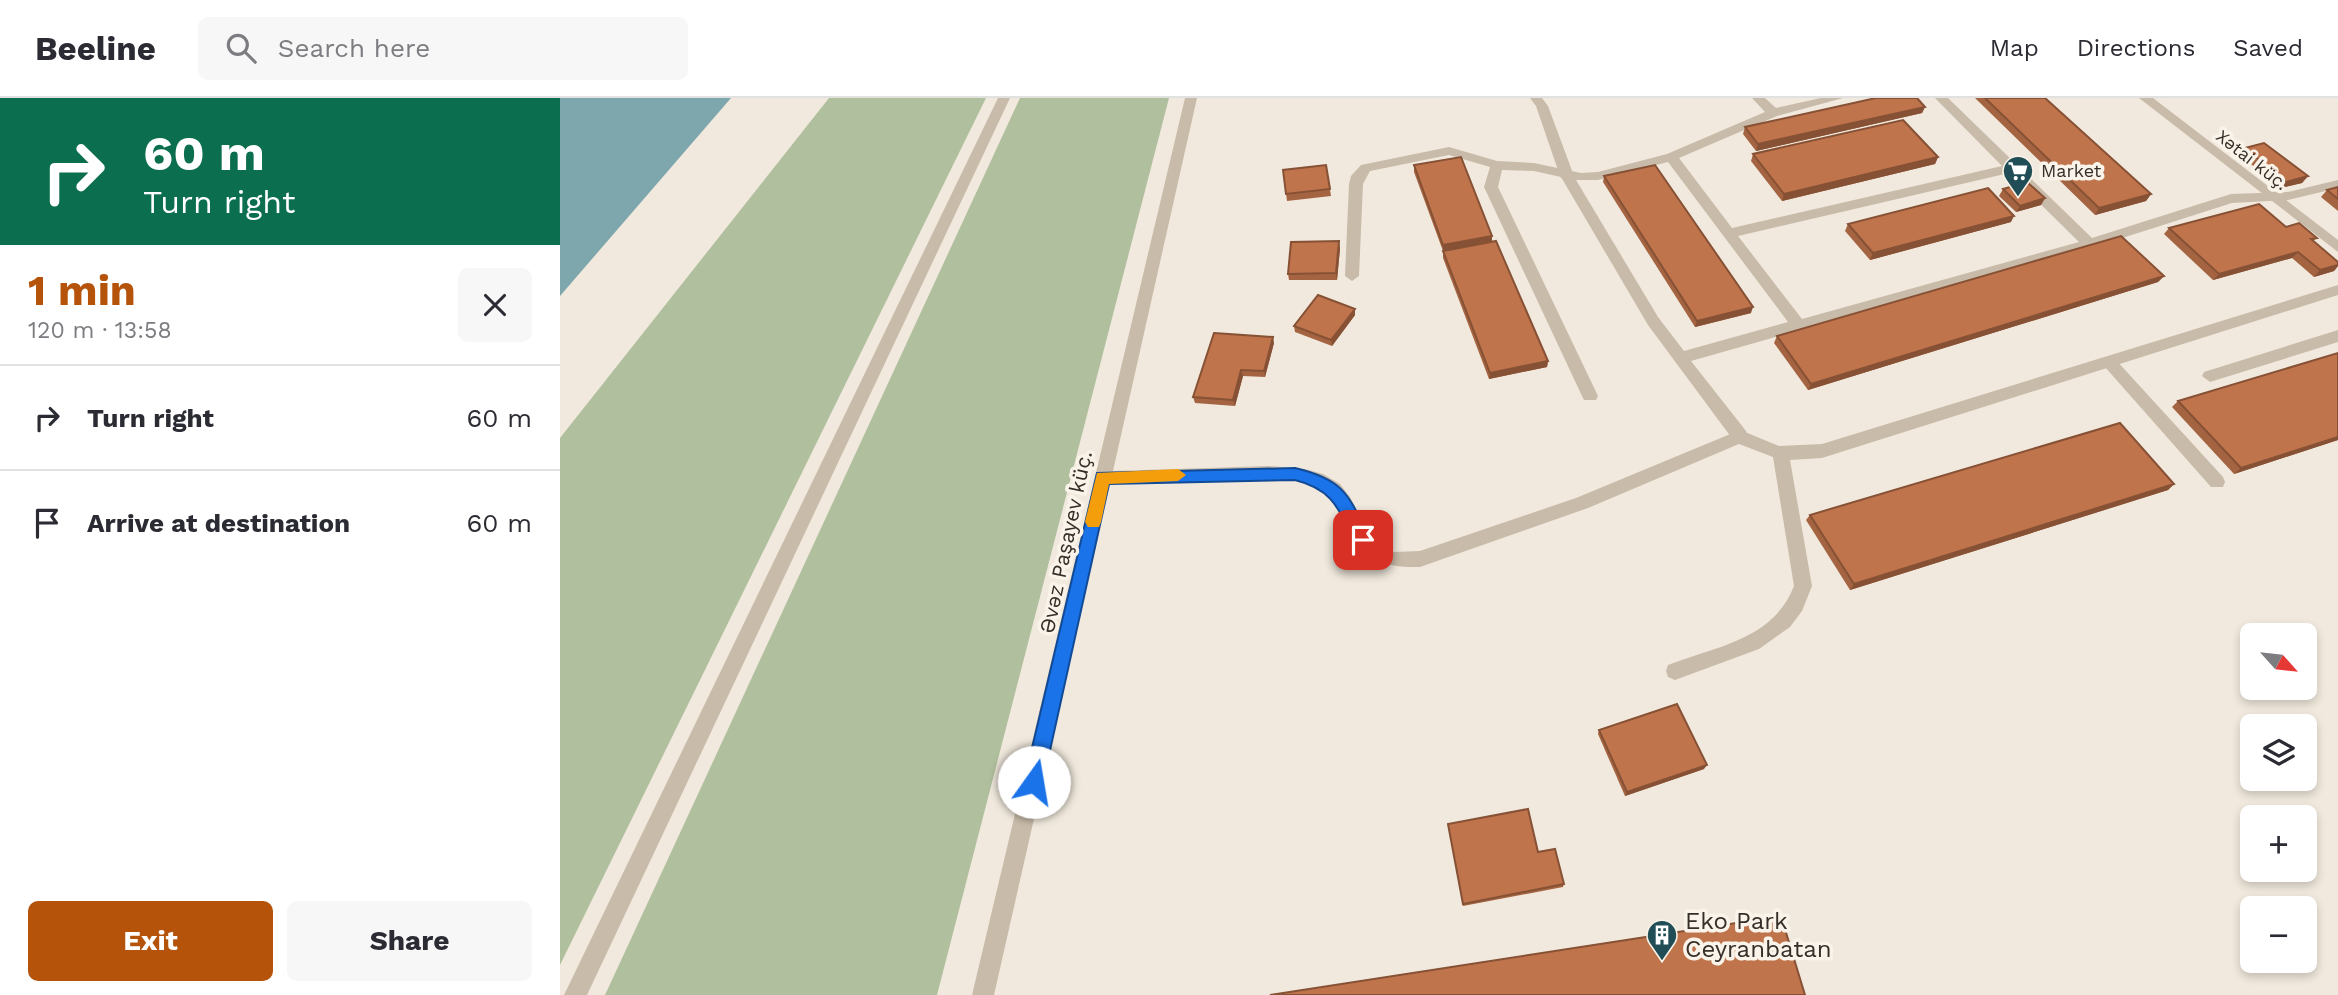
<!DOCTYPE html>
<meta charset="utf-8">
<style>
:root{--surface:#fff;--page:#f7f7f7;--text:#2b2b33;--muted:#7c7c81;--line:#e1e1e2;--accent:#b45309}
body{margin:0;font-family:"Work Sans",sans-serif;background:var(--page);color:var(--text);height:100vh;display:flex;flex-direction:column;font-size:26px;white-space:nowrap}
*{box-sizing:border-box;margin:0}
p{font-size:23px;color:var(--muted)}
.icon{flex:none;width:38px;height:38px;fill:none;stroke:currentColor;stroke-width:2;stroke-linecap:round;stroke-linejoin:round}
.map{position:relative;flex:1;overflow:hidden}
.panel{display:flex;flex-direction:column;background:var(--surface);width:560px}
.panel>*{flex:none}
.top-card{background:#0b6e4f;color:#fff;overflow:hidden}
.needle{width:46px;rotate:117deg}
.fabs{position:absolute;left:1680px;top:525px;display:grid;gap:14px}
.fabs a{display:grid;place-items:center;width:77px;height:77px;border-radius:10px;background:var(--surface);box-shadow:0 4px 10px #0003;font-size:35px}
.pin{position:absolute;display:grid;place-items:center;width:60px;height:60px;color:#fff;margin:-30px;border-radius:14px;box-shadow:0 4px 10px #0006}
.me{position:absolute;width:77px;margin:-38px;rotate:13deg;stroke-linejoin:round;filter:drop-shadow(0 0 5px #0008)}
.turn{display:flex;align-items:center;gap:24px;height:147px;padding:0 28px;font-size:32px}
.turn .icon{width:91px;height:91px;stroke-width:2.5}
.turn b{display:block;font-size:49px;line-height:60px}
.round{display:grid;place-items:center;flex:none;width:74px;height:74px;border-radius:10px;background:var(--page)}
.overview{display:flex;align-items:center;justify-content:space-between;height:119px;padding:0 28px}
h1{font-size:42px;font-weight:700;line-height:52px;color:var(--accent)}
.action{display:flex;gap:14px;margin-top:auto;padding:14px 28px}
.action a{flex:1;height:80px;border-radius:10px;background:var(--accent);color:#fff;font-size:28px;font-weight:700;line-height:80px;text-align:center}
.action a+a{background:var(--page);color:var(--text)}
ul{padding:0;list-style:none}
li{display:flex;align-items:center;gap:21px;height:105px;padding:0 28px;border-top:2px solid var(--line)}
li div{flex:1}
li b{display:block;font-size:26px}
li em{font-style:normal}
header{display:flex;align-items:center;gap:42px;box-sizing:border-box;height:98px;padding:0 35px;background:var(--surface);border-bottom:2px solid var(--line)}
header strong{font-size:33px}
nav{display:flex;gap:38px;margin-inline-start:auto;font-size:24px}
.search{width:490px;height:63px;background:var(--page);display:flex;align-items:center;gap:18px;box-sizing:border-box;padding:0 24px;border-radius:10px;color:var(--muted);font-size:26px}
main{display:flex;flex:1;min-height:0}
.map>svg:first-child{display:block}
</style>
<header>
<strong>Beeline</strong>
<div class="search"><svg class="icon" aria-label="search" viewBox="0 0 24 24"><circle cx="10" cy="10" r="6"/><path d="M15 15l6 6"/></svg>Search here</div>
<nav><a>Map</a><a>Directions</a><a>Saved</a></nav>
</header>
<main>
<section class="panel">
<div class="top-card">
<div class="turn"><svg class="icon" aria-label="right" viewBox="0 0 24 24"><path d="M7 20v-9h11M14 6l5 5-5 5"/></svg><div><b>60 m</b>Turn right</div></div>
</div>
<div class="overview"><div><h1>1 min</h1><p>120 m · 13:58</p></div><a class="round"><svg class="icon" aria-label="close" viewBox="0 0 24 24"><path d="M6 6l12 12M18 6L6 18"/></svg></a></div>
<ul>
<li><svg class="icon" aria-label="right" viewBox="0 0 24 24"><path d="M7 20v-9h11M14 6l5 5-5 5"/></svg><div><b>Turn right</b></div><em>60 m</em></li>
<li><svg class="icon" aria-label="arrive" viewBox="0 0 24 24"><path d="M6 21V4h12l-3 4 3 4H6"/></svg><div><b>Arrive at destination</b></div><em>60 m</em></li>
</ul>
<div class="action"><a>Exit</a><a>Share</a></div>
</section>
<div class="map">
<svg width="1778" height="897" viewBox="0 0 1778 897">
<rect width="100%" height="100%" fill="#f1e9dd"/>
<g fill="#b0bf9d">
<polygon points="269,0 426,0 0,867 0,340"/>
<polygon points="460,0 609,0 377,897 45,897"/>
</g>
<polygon fill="#7da6ad" points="0,0 171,0 0,198"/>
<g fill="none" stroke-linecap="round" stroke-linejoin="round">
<g fill="#c9bba9" fill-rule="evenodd">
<path d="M1192,0H1205L1216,10L1261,0H1283L1217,18L1119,60L1172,130L1442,68L1375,0H1388L1532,140L1671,96L1728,94L1778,82V90L1728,102L1672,105L1534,149L1131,263L1186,333L1188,338L1186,343H1174L1088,227L1001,79L974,73L942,72L938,89L1038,298L1036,302H1024L1022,298L924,89L930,69L889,57L810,73L803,86L799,178L792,183L785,178L789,86L791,78L801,67L889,49L937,63L974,65L1021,75L1038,74L1107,56L1205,14ZM1108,64L1228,224L1124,253L1098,219L1016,82H1038ZM1449,75L1519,144L1242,221L1178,138Z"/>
<polygon points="1778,232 1778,244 1650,284 1642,278 1644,274"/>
<polygon points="1550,259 1555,261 1663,379 1665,384 1663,389 1651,389 1545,269 1542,265 1545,261"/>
</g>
<g fill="#c9bba9" fill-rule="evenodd">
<polygon points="438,0 450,0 27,897 4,897"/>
<path d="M625,0H637L553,373L709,368L745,371L763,376L780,386L790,399L812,441L823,451L834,454L860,453L1016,400L1180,332L1219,348L1262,346L1778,187V197L1262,360L1230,362L1252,488L1242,513L1230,529L1199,551L1115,582L1108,579L1106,573L1108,567C1157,548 1213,542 1234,488L1213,359L1179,346L1028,410L860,469C770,471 809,415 754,388C724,373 590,385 550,386L434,897H412Z"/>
<polygon points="970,0 982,0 988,8 1014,78 1012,81 1002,81 1000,78 976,8"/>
<polygon points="1579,0 1593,0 1778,142 1778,154"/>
</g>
</g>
<g fill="#a56441">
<polygon points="1415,0 1485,0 1591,96 1586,103 1535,117"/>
<polygon points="1365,9 1362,15 1196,53 1183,36 1185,29"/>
<polygon points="1685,50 1748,78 1742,85 1720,90 1680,57"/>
<polygon points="1193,56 1378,59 1375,66 1222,103 1191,63"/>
<polygon points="766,67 771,98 727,103 723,72"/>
<polygon points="854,67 932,138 932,144 988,263 987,269 929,281 883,160 883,153 854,74"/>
<polygon points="1044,78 1191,215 1135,229 1043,84"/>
<polygon points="1778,89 1778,113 1761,99 1767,92"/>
<polygon points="1443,91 1485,100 1481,107 1456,114 1439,98"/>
<polygon points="1451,124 1310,162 1285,133 1288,126"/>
<polygon points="1726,129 1757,140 1753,143 1778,164 1778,168 1774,173 1754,179 1732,160 1653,182 1604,136 1609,130"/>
<polygon points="780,150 777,182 729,182 728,176"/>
<polygon points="1604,178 1598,184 1248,292 1214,245 1217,238"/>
<polygon points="795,211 795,217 772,248 735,234 734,228"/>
<polygon points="714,245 705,279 683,278 675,308 635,305 633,299"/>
<polygon points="1778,255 1778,342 1674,376 1612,309 1618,303"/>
<polygon points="1614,386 1608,392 1290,492 1246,422 1250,417"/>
<polygon points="1039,632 1144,671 1065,698 1038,636"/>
<polygon points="888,726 978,754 1004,786 1003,789 903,808"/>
</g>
<g fill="#865135">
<polygon points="1365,9 1362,15 1196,53 1198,46"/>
<polygon points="1378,59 1375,66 1222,103 1224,96"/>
<polygon points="1748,78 1742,85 1720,90 1726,84"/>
<polygon points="1591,96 1586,103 1535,117 1539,110"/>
<polygon points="1485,100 1481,107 1456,114 1460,108"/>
<polygon points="1454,118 1451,124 1310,162 1313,155"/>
<polygon points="932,138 932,144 883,153 883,147"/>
<polygon points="779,143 780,150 777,182 776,175"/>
<polygon points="1738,154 1732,160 1653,182 1659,176"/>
<polygon points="1778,167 1778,168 1774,173 1754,179 1760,172"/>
<polygon points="1604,178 1598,184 1248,292 1251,286"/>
<polygon points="1193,209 1191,215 1135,229 1137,223"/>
<polygon points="795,211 795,217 772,248 771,242"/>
<polygon points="713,239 714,245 705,279 704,273"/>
<polygon points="988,263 987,269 929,281 930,275"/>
<polygon points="681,272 683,278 675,308 673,302"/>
<polygon points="1778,339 1778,342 1674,376 1681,370"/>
<polygon points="1614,386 1608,392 1290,492 1294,486"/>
<polygon points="1147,667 1144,671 1065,698 1067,694"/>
</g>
<g fill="#c0744c" stroke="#865135" stroke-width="2">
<polygon points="1316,0 1357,0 1365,9 1198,46 1185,29"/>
<polygon points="1425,0 1485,0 1591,96 1539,110"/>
<polygon points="1343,22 1378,59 1224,96 1193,56"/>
<polygon points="1704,45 1748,78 1726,84 1685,50"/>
<polygon points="901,59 932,138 883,147 854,67"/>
<polygon points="766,67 770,91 726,96 723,72"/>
<polygon points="1095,67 1193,209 1137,223 1044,78"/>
<polygon points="1467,84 1485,100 1460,108 1443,91"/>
<polygon points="1778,89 1778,101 1767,92"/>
<polygon points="1428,90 1454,118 1313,155 1288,126"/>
<polygon points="1699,106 1726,129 1739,125 1757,140 1751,141 1778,164 1778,167 1760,172 1738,154 1659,176 1609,130"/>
<polygon points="1561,138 1604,178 1251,286 1217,238"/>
<polygon points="779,143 776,175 728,176 731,144"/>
<polygon points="936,143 988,263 930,275 883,153"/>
<polygon points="758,197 795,211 771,242 734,228"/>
<polygon points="654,235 713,239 704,273 681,272 673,302 633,299"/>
<polygon points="1778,255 1778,339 1681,370 1618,303"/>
<polygon points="1560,325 1614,386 1294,486 1250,417"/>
<polygon points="1117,606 1147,667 1067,694 1039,632"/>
<polygon points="968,711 978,754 995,751 1004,786 903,806 888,726"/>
<polygon points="1221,818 1245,897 710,897"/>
</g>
<path fill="#1a73e8" stroke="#114b97" stroke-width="2" d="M735,370C786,382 789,398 810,442L808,447H797C779,413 775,392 735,382L549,386L483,684L480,690L474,693L467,690L464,684L537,375Z"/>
<polygon fill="#f59e0b" points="618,371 626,377 618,383 549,386 541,424 539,429 528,429 525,424 537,375"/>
<defs>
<g id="supermarket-pin" transform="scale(1.575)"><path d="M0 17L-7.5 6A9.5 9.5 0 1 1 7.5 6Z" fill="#204d56" stroke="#f9f3e9"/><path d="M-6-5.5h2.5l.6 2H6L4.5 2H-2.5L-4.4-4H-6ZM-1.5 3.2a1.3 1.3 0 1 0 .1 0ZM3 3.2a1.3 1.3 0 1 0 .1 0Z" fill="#fff"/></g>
<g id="building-pin" transform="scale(1.575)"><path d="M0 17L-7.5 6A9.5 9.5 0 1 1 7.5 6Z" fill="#204d56" stroke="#f9f3e9"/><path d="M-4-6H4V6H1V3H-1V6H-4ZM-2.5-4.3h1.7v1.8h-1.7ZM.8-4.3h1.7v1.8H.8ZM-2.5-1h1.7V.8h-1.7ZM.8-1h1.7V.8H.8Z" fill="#fff"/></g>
</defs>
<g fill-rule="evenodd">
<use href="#supermarket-pin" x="1458" y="73"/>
<use href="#building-pin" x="1102" y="837"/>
</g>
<g text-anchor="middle" stroke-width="7" stroke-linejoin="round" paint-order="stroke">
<g font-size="18" fill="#362e29" stroke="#f9f3e9">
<text transform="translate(1692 62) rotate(38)" y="6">Xətai küç.</text>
</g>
<g font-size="18" fill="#362e29" stroke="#f9f3e9" text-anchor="start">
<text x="1481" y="79">Market</text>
</g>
<g font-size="21" fill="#362e29" stroke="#f9f3e9">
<text transform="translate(506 444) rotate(-78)" y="7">Əvəz Paşayev küç.</text>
</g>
<g font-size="24" fill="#362e29" stroke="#f9f3e9" text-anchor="start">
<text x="1125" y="831">Eko Park<tspan x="1125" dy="28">Ceyranbatan</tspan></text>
</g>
</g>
</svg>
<div class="fabs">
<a><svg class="needle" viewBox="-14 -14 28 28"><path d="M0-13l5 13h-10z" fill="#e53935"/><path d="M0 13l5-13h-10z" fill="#7c7c81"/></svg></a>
<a><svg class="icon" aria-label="layers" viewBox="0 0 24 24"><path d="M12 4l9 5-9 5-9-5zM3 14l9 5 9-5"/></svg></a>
<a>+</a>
<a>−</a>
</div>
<div class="pin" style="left:803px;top:442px;background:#d93025"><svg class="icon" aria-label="arrive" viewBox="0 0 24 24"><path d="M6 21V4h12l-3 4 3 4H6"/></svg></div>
<svg class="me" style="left:474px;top:684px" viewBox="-20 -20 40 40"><circle r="19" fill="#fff"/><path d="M0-13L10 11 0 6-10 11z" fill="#1a73e8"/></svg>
</div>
</main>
